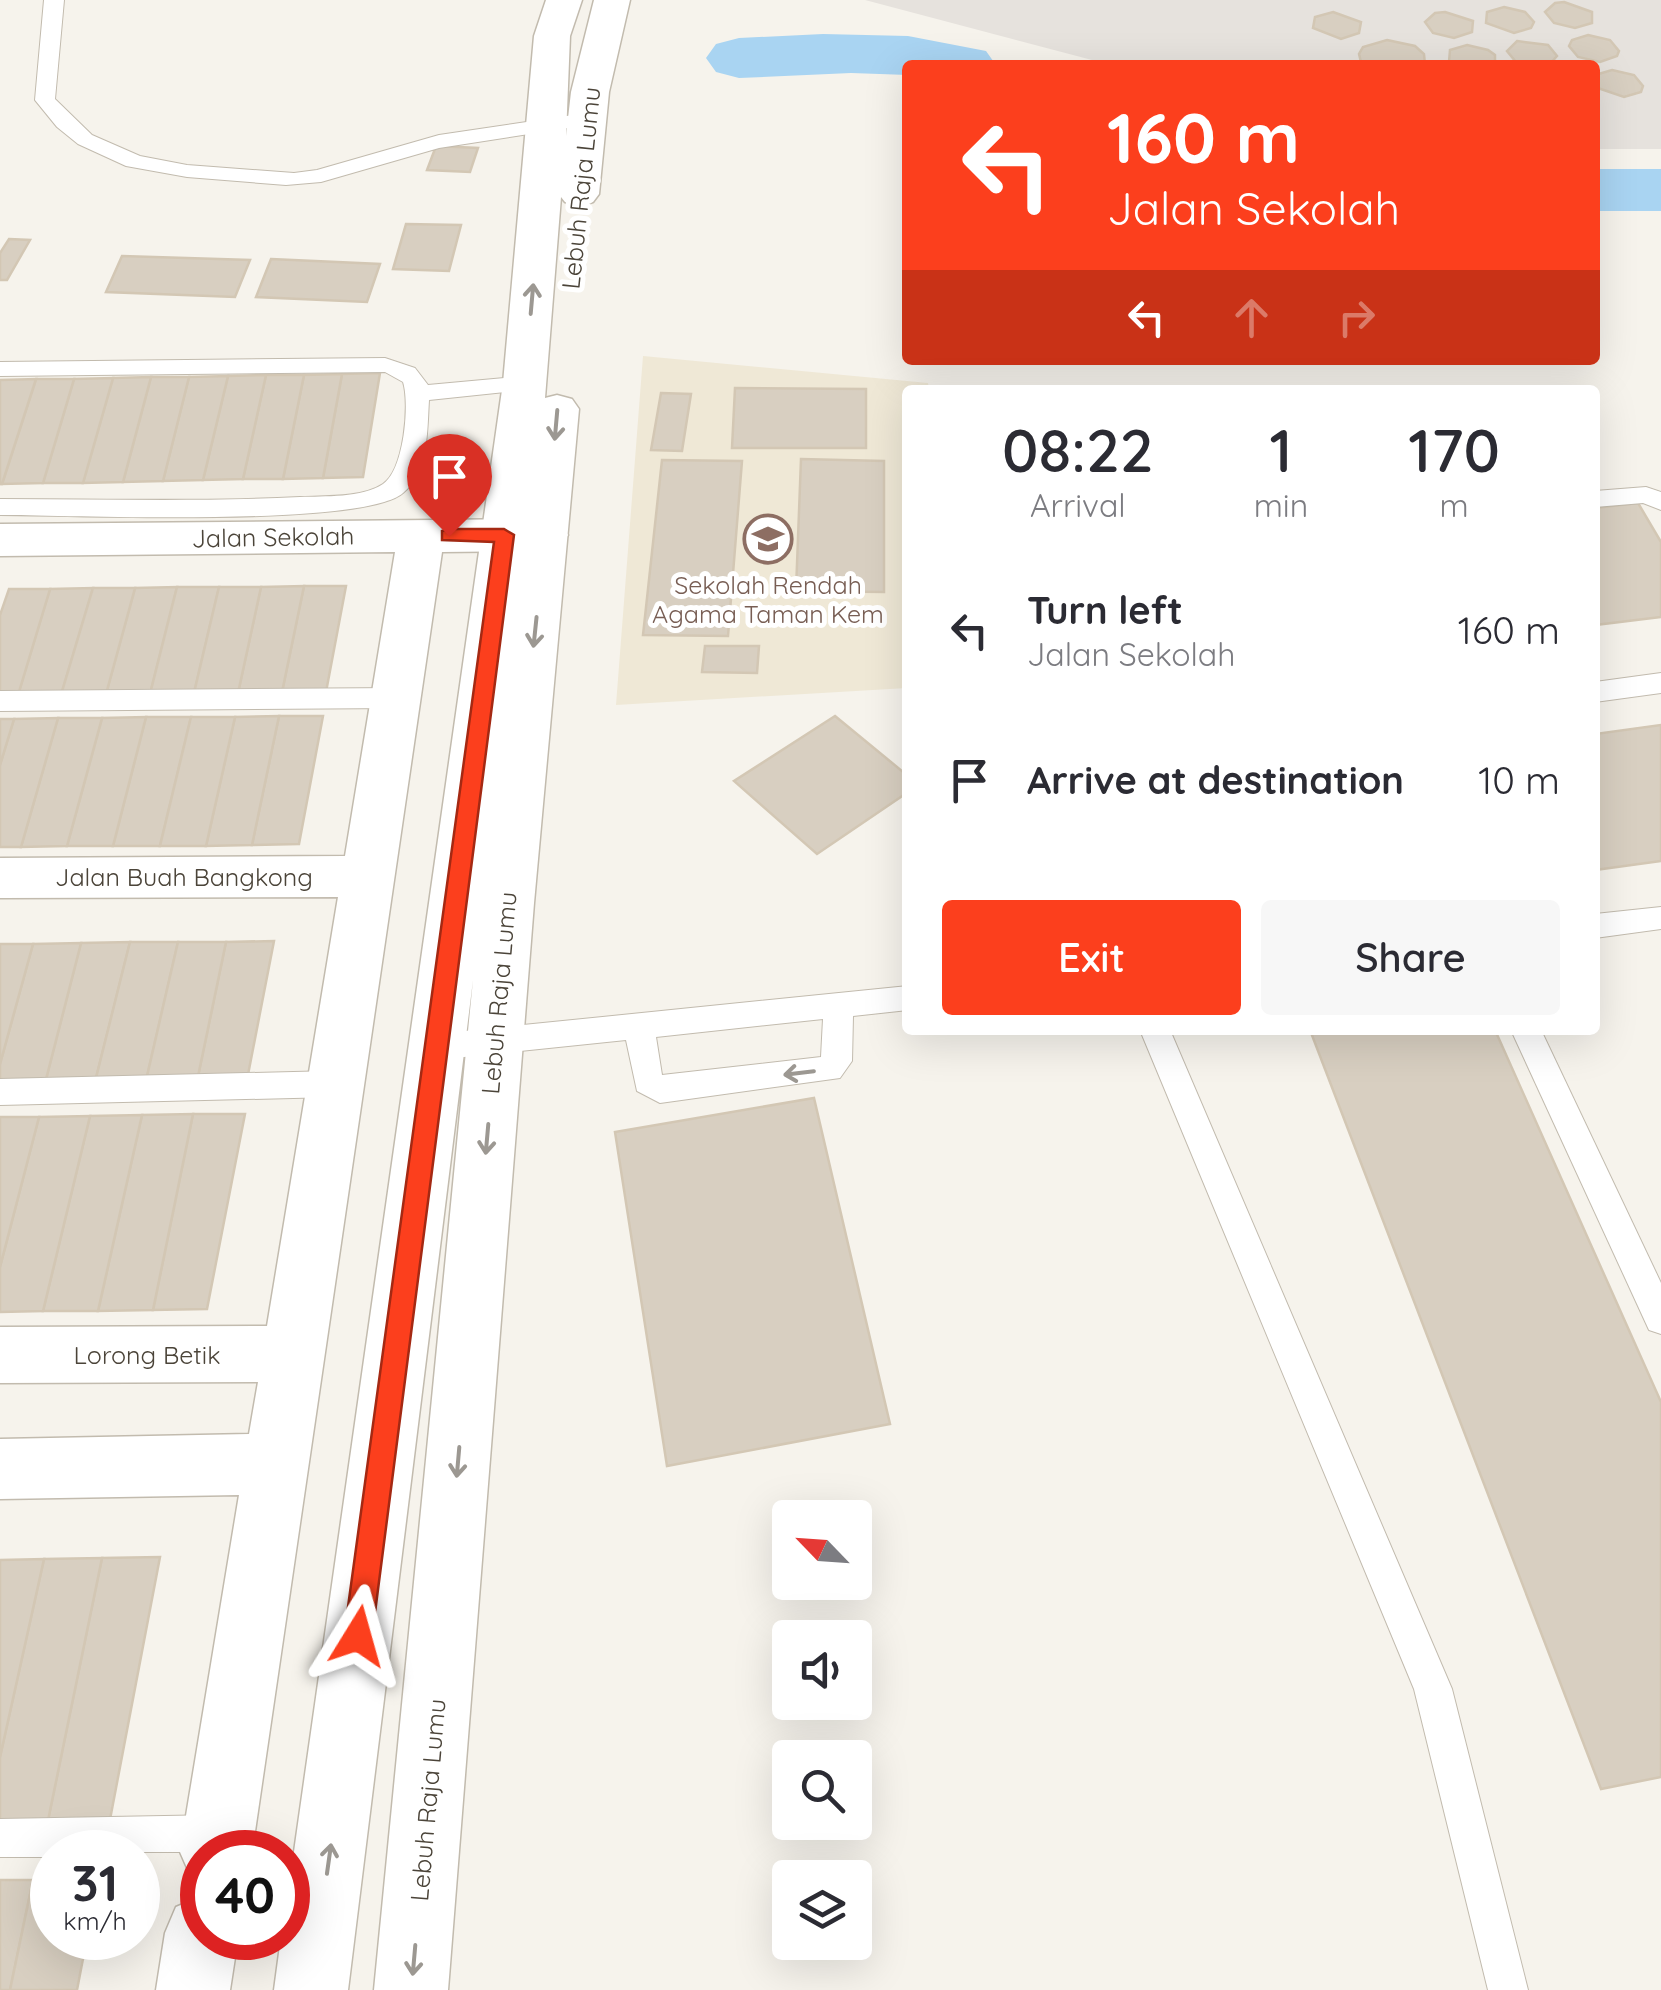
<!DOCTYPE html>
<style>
:root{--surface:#fff;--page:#f7f7f7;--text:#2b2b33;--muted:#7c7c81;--accent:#fc3f1d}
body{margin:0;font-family:Quicksand,sans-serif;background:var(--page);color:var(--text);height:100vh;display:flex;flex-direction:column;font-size:38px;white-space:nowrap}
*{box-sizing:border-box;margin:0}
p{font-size:32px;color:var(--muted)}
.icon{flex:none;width:55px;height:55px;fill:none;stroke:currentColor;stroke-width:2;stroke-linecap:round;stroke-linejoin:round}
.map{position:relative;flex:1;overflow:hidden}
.panel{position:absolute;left:902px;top:385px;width:698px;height:650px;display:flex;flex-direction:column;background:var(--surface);border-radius:10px;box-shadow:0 10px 40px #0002}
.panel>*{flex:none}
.hud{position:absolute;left:902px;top:60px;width:698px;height:305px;border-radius:10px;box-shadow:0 10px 40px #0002;background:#fc3f1d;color:#fff;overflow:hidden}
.needle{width:65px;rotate:295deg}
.buttons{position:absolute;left:772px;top:1500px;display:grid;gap:20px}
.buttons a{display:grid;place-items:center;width:100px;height:100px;border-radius:10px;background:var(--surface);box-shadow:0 10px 40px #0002;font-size:50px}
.speed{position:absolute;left:30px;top:1830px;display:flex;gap:20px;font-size:50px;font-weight:700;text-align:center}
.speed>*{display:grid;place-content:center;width:130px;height:130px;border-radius:50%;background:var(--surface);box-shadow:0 10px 40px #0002;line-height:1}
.speed small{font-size:25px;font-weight:400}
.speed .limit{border:15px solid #d22;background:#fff;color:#111}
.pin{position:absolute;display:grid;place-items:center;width:85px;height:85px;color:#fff;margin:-102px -42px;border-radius:50% 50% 50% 0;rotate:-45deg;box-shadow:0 0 10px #0007}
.pin .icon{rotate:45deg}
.me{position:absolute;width:110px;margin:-55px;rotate:8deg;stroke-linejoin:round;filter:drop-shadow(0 0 8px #0008)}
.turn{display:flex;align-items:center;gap:35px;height:210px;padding:0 40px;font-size:45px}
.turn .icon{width:130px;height:130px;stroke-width:2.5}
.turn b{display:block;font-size:70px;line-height:85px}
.lanes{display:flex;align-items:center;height:95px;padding:0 40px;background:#0003;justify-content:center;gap:50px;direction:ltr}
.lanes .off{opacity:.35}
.eta{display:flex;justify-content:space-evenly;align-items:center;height:170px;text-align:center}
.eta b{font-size:60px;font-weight:600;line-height:70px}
.button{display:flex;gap:20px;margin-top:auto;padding:20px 40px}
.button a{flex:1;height:115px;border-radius:10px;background:var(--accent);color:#fff;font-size:40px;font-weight:600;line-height:115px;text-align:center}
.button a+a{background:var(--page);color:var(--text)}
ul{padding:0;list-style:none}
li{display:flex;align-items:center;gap:30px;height:150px;padding:0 40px}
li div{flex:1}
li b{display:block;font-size:38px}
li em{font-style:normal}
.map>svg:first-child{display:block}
</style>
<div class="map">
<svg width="1661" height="1990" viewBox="0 0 1661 1990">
<rect width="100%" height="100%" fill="#f6f3ec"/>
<polygon fill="#e6e2dd" points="865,0 1661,0 1661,149 1595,149 1595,65 1111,65"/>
<polygon fill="#efe8d6" points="643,356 928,383 929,390 908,390 907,688 616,705"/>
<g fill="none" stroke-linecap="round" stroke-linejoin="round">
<g fill="#a9d4f2" fill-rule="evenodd">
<polygon points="823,34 908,36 986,51 996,65 908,65 908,75 851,73 739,78 716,72 706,58 716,44 739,38"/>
<rect x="1595" y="169" width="66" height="42"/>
</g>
</g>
<g fill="#d8cfc1" stroke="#d3c7b4" stroke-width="2.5">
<polygon points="1564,2 1592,12 1592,23 1575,28 1554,23 1545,12 1555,3"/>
<polygon points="1504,7 1525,12 1534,22 1531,28 1514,33 1486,23 1487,12"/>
<polygon points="1333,12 1361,22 1359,33 1341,39 1313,28 1315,17"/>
<polygon points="1445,12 1473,21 1472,32 1454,38 1433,33 1425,22 1435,13"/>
<polygon points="1588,35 1610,40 1619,51 1617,56 1600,62 1578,57 1569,46 1572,40"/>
<polygon points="1387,40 1415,46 1424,54 1425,65 1361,62 1359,54 1363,47"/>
<polygon points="1517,41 1548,45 1557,56 1549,65 1516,62 1507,51"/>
<polygon points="1467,45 1488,50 1495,55 1495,65 1453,65 1449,62 1450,50"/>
<polygon points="1612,70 1634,75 1643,86 1641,92 1624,97 1595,87 1595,75"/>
<polygon points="436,146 478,148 470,172 427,170"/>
<polygon points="406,224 461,225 449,271 393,269"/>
<polygon points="9,239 30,240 7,280 0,280 0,253"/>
<polygon points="122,256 250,260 235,297 106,292"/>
<polygon points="271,259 380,264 367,302 256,297"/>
<polygon points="380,373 363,477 323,478 342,374"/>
<polygon points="342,374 323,478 283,479 304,375"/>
<polygon points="266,375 304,375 283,479 243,479"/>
<polygon points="266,375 243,479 203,480 228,376"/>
<polygon points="228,376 203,480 163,481 189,377"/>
<polygon points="151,377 189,377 163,481 123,482"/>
<polygon points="151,377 123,482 83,483 113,378"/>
<polygon points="113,378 83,483 43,483 74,379"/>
<polygon points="36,379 74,379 43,483 2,484"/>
<polygon points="36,379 2,484 0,484 0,380"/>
<polygon points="735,388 866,389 866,448 732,448"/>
<polygon points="661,393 691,394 682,451 651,450"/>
<polygon points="801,459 884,461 884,592 796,591"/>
<polygon points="662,460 742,461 728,636 643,635"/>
<polygon points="1638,503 1661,542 1661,617 1595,625 1595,508"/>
<polygon points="304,586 346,586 326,692 282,692"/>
<polygon points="304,586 282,692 238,693 261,587"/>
<polygon points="177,587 150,694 106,694 135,588"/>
<polygon points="177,587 219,587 194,693 150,694"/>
<polygon points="219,587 261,587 238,693 194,693"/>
<polygon points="93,588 61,695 18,695 50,589"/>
<polygon points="93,588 135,588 106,694 61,695"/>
<polygon points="9,589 50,589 18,695 0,695 0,615"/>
<polygon points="705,646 759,646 757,673 702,672"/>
<polygon points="279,716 323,716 299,844 252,845"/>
<polygon points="279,716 252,845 206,846 235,717"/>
<polygon points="835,716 908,776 908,792 817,854 734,781"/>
<polygon points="146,717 191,717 160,846 113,846"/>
<polygon points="146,717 113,846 67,846 102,718"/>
<polygon points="191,717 235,717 206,846 160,846"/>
<polygon points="58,718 102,718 67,846 21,847"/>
<polygon points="58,718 21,847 0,847 0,765 14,719"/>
<polygon points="0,719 14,719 0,765"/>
<polygon points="1661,725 1661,861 1595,870 1595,734"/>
<polygon points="274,941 246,1085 196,1086 226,942"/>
<polygon points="130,942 94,1086 44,1087 81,943"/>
<polygon points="130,942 178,942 145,1085 94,1086"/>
<polygon points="178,942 226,942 196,1086 145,1085"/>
<polygon points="81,943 44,1087 0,1087 0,1064 33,944"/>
<polygon points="0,944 33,944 0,1064"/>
<polygon points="1310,1030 1495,1030 1661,1402 1661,1777 1601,1789"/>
<polygon points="814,1098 890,1424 667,1466 615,1132"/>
<polygon points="193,1114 245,1114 207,1309 153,1310"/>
<polygon points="193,1114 153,1310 98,1311 142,1115"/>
<polygon points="142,1115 98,1311 43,1311 90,1116"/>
<polygon points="90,1116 43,1311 0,1312 0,1267 39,1117"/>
<polygon points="0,1117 39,1117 0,1267"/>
<polygon points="160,1557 108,1830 46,1830 102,1558"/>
<polygon points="102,1558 46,1830 0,1831 0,1757 44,1559"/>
<polygon points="44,1559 0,1757 0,1560"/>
<polygon points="0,1880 33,1880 10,1990 0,1990"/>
<polygon points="33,1880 52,1880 52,1938 87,1938 77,1990 10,1990"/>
</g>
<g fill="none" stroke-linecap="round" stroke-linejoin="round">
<g stroke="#c2bbae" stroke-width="2">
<g id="service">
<polygon points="44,0 64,0 55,99 92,135 140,156 187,165 294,173 317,170 439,135 587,113 597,119 587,125 439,148 321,182 286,185 187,177 126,166 78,144 57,127 35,100"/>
<path d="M385,358L415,368L428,385L525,376L537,383L525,390L429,400C427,431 429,471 403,493C363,528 67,515 0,515V499C100,499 200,502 300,497C324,496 362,498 383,484C404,470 410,404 403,382L385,372L0,376V362Z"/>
<polygon points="1646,487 1661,492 1661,510 1643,503 1595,507 1595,491"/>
<polygon points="1661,673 1661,693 1595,702 1595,682"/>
<polygon points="398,688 407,691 411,698 407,705 398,708 0,711 0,691"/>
<polygon points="1661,907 1661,929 1595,938 1595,914"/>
<path d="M908,986V1010L853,1016L852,1061L840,1078L660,1103L637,1091L626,1040L435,1060L424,1056L420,1047L424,1038L435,1034ZM823,1019L821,1057L662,1075L656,1037Z"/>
<polygon points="1140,1030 1170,1030 1452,1689 1528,1990 1488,1990 1414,1689"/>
<polygon points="1511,1030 1541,1030 1661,1283 1661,1334 1649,1330"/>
<polygon points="333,1071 344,1075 348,1084 344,1093 333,1097 0,1105 0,1079"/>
<polygon points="219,1815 233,1820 238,1834 233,1848 221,1852 52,1852 52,1857 0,1857 0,1819"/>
</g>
</g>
<g stroke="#c2bbae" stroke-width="3">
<g id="minor">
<polygon points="545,519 561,524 568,535 561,546 545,551 442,552 252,1852 202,1852 202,1882 191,1877 180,1852 239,1495 0,1499 0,1439 249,1434 258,1382 0,1383 0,1327 267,1326 338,897 0,898 0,858 345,856 395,552 0,556 0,524"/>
<polygon points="202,1896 202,1938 238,1938 230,1990 156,1990 165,1933 176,1907"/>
</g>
</g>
<g stroke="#c2bbae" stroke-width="3">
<polygon id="tertiary" points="546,0 582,0 570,36 566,136 571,92 594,0 630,0 609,92 599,194 593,202 579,206 565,202 561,197 545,398 557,395 572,399 579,409 534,903 448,1990 374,1990 473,980 348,1990 274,1990 281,1938 288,1938 288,1894 503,383 534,36"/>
</g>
<use href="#service" fill="#fff" fill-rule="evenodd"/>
<use href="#minor" fill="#fff" fill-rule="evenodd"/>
<use href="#tertiary" fill="#fff" fill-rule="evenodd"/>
</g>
<defs><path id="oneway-shaft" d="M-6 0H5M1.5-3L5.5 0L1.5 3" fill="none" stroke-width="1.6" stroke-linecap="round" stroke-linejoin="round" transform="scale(2.5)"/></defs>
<g stroke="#9c9892">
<use href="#oneway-shaft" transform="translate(532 299) rotate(-85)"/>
<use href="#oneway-shaft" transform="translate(556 425) rotate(95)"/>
<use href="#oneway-shaft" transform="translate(535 632) rotate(96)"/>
<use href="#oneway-shaft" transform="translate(799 1073) rotate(173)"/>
<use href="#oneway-shaft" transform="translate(487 1139) rotate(95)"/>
<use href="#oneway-shaft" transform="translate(458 1462) rotate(95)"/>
<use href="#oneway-shaft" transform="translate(329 1859) rotate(-82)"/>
<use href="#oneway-shaft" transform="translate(414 1960) rotate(95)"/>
</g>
<polygon fill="#fc3f1d" stroke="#a42913" stroke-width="2.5" points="449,529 504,529 514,535 372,1636 368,1646 358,1650 348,1646 344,1636 494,542 442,540 442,531"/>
<defs>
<g id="school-ring" transform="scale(2.5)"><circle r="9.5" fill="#fff" stroke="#8d6e63" stroke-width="1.5"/><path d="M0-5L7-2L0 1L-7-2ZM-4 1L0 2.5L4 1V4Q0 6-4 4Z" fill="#8d6e63"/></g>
</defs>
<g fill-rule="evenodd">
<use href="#school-ring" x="768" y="539"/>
</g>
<g text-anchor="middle" stroke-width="10" stroke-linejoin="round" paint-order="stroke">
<g font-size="25" fill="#4b4439" stroke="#fff">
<text transform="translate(581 188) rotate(-84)" y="9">Lebuh Raja Lumu</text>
<text transform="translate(273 537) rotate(-1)" y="9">Jalan Sekolah</text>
<text x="184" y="886">Jalan Buah Bangkong</text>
<text transform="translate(499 993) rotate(-85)" y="9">Lebuh Raja Lumu</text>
<text x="147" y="1364">Lorong Betik</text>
<text transform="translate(428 1800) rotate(-85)" y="9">Lebuh Raja Lumu</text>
</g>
<g font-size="25" fill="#785e54" stroke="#fff">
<text x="768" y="594">Sekolah Rendah<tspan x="768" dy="29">Agama Taman Kem</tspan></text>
</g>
</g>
</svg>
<div class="buttons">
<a><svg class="needle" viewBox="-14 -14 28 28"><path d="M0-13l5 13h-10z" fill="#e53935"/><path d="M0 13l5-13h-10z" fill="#7c7c81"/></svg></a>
<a><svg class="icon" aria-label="sound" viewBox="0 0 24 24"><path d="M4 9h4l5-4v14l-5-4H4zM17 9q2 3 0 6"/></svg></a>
<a><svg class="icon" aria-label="search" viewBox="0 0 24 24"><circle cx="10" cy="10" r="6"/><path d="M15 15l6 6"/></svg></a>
<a><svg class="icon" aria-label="layers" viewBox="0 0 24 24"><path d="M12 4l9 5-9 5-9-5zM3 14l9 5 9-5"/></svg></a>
</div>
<div class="speed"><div>31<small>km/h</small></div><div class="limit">40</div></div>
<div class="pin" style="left:449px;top:536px;background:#d93025"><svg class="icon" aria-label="arrive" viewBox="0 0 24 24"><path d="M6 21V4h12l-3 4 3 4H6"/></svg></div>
<svg class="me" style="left:358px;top:1636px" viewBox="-20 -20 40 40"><path d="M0-17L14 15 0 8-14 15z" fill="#fc3f1d" stroke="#fff" stroke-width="4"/></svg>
<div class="hud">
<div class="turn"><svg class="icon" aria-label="left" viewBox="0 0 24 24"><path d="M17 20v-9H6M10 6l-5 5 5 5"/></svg><div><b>160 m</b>Jalan Sekolah</div></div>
<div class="lanes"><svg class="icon" aria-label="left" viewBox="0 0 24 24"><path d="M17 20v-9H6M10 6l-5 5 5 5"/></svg><svg class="icon off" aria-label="ahead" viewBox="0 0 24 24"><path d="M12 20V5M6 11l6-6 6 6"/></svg><svg class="icon off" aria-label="right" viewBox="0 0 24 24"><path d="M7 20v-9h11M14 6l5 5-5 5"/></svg></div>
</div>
<section class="panel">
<div class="eta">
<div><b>08:22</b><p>Arrival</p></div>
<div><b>1</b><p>min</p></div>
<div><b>170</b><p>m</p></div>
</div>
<ul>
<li><svg class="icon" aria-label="left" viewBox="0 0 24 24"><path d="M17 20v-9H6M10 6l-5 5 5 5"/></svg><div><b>Turn left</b><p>Jalan Sekolah</p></div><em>160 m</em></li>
<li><svg class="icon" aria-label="arrive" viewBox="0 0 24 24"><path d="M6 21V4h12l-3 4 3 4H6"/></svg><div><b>Arrive at destination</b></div><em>10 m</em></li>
</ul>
<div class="button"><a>Exit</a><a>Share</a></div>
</section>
</div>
